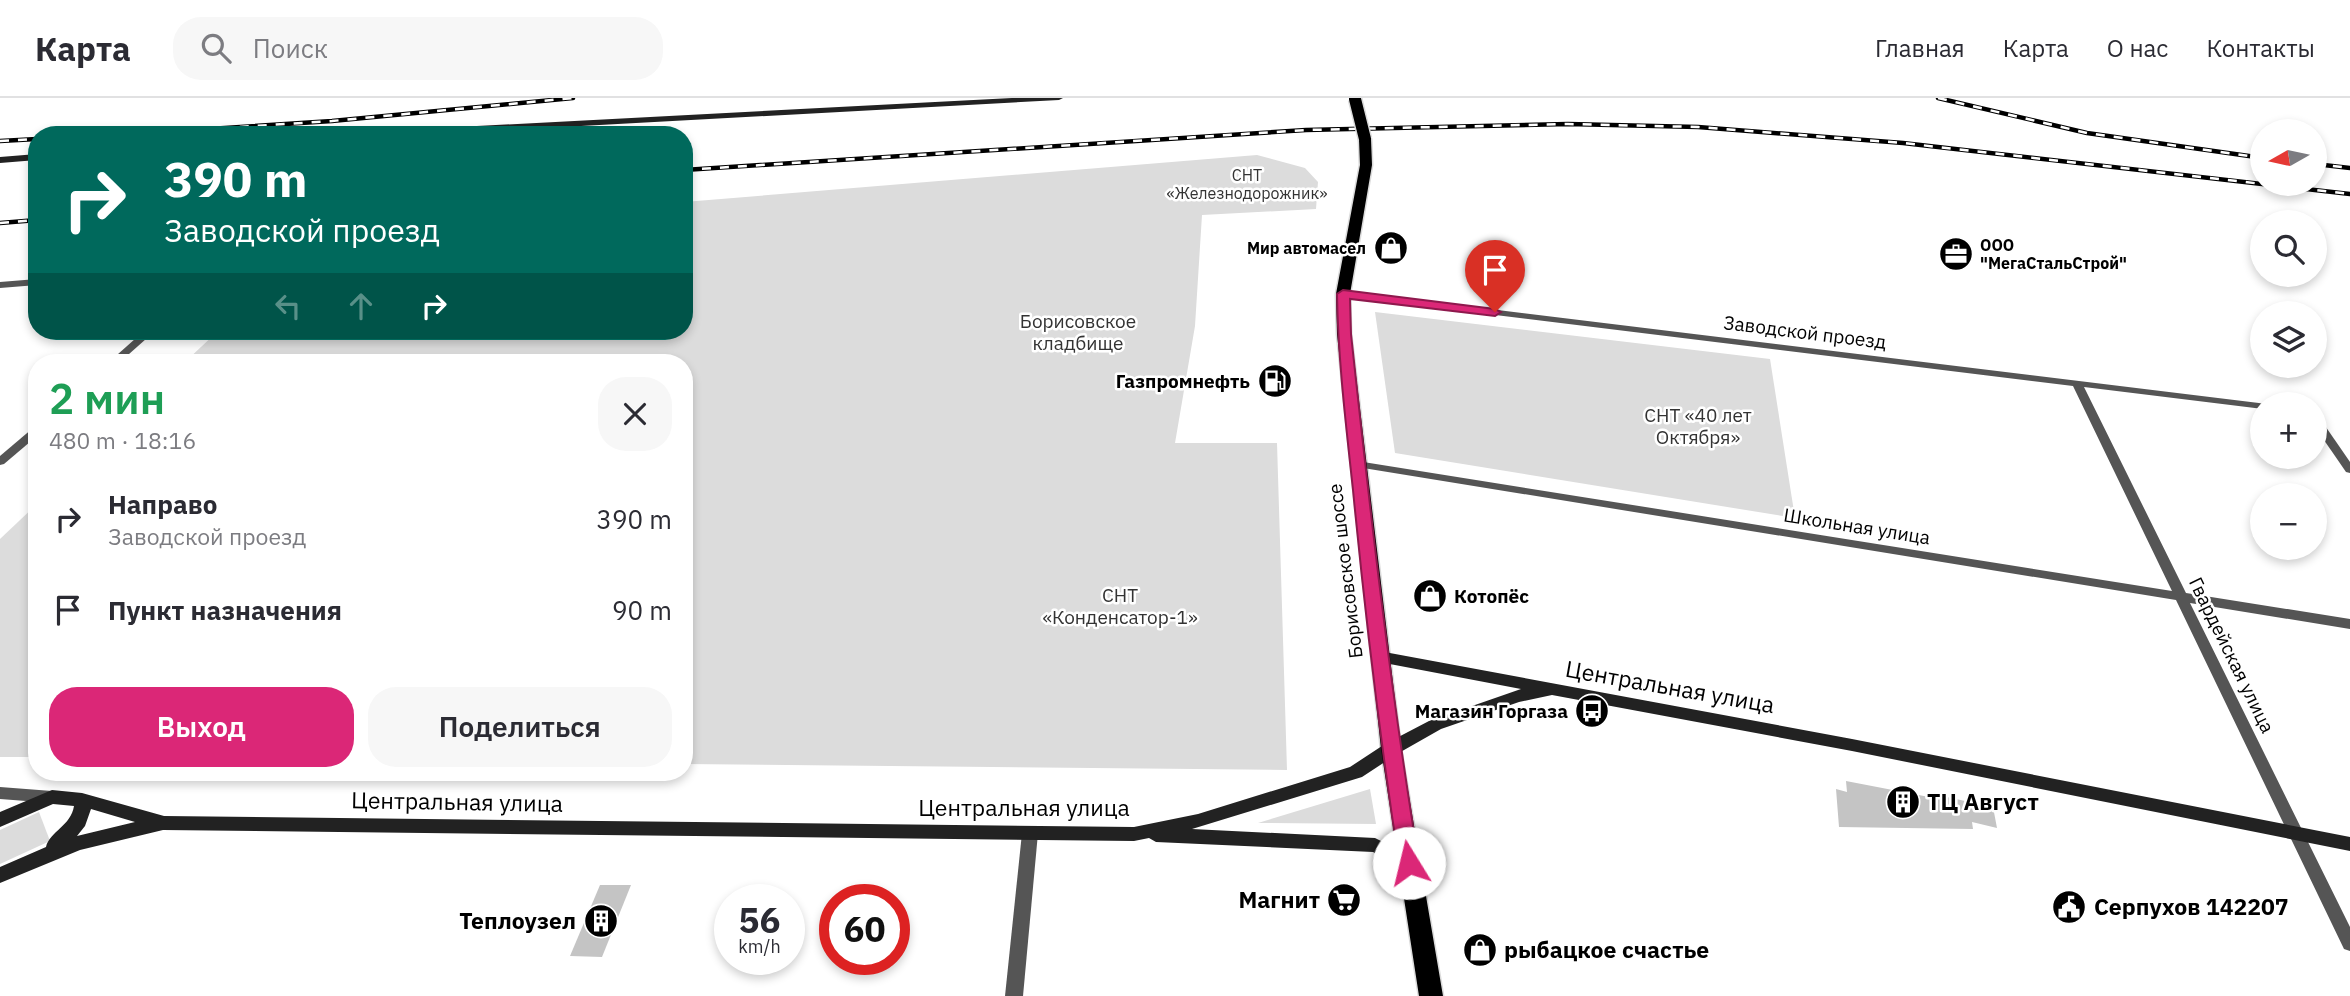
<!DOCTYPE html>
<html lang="ru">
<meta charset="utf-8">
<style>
:root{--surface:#fff;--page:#f7f7f7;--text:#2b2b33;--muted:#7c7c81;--line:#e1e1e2;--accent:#db2777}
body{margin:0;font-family:"IBM Plex Sans",sans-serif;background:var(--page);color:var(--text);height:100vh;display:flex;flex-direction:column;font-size:26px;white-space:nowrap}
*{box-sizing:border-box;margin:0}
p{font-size:23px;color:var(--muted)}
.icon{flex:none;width:38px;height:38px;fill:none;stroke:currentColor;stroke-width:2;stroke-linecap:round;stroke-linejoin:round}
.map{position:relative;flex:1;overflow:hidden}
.sheet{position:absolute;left:28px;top:256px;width:665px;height:427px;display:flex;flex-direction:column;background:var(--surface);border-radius:28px;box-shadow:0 4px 10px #0003}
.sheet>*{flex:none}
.top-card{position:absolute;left:28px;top:28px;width:665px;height:214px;border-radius:28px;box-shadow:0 4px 10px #0003;background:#00695c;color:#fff;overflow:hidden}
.needle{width:46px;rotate:261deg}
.buttons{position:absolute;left:2250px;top:21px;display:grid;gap:14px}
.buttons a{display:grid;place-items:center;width:77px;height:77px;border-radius:50%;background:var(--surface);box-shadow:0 4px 10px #0003;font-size:35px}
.speed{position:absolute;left:714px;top:786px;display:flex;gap:14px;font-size:35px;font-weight:700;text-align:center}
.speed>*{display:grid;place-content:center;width:91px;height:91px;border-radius:50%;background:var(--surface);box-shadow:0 4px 10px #0003;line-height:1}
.speed small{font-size:18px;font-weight:400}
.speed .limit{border:10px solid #d22;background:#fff;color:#111}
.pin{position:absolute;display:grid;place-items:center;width:60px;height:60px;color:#fff;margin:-72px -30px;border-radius:50% 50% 50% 0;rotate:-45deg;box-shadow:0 0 7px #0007}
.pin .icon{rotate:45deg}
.me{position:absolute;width:77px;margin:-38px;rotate:351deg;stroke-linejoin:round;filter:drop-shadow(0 0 5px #0008)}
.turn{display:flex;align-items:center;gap:24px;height:147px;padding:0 21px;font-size:32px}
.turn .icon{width:91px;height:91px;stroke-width:2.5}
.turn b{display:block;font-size:49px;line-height:60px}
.lanes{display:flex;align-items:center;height:66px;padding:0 21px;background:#0003;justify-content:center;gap:35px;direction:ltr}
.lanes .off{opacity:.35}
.round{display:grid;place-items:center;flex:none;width:74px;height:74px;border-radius:28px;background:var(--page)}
.overview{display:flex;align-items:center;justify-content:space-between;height:119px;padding:0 21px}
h1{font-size:42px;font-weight:600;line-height:52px;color:#1e9e55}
.action{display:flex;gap:14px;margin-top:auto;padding:14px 21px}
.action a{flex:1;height:80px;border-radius:28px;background:var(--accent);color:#fff;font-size:28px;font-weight:600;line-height:80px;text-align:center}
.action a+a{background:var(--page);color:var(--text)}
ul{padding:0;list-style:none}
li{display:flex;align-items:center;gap:21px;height:91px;padding:0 21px}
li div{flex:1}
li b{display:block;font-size:26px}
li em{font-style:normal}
header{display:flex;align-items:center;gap:42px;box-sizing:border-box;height:98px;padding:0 35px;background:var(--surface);border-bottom:2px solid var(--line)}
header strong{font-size:33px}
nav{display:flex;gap:38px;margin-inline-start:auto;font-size:24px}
.search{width:490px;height:63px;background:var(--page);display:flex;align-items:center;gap:18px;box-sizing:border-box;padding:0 24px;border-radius:28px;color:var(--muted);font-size:26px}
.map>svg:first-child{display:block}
</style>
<header>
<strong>Карта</strong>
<div class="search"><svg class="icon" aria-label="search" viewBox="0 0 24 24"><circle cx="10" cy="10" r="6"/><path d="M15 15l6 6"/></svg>Поиск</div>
<nav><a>Главная</a><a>Карта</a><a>О нас</a><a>Контакты</a></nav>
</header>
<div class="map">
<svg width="2350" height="898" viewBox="0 0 2350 898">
<rect width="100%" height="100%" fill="#fff"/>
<g fill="#dcdcdc">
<polygon points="1257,57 1305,70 1318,84 1316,111 1202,117 1195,228 1175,345 1277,345 1287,672 684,666 684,264 185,264 218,233 684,233 684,104"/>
<polygon points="1375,214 1770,261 1795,420 1395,355"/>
<polygon points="37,406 37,659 0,659 0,441"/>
<polygon points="1370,691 1376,726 1258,725"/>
<polygon points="39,714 50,743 0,766 0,732"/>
</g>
<g fill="#c4c4c4">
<polygon points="1846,683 1929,699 1928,695 1993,709 1997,730 1972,724 1973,731 1839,729 1836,691 1847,694"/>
<polygon points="600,787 631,787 602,859 570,858"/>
</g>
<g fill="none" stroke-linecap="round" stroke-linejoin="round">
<g stroke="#dbdbdb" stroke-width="3">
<polygon id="primary" points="1365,38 1371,41 1372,67 1350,196 1351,236 1401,651 1443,898 1419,898 1381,651 1337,236 1336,196 1360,67 1359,41"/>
</g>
<g fill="#555" fill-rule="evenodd">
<polygon points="37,181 37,187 0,190 0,184"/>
<polygon points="1343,193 2267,306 2263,306 2263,311 2084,289 2186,495 2350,521 2350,531 2190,505 2350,829 2350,853 2344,851 2176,502 1357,369 1351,366 1357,363 2172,493 2073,288 1340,198 1340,194"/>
<polygon points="144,233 155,233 120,264 109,264"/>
<polygon points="2315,318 2319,319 2350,364 2350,375 2346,374 2315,329"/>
<polygon points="37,329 37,338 4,366 0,367 0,358 33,330"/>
<polygon points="0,689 52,693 57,695 60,699 57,703 52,705 0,701"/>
<polygon points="1030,729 1035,731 1038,735 1023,898 1005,898 1022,735 1025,731"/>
</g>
<g fill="#222" fill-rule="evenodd">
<polygon points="1012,0 1063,0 1059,2 417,37 359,37 363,34"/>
<polygon points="37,56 37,62 0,65 0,59"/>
<path d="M1379,553L1852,641L2350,739V753L1852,653L1552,597L1519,604L1441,631L1397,656L1362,679L1192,731L1375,740L1415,760L1418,765L1415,770L1409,773L1373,754L1156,744L1149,740L1134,743L163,732L80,752L0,785V769L46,749C50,733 71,728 74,708L53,706L0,729V714L52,692L82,695L164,718L1134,729L1198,716L1350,669L1385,646L1429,623L1521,591L1374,563L1371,559L1374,555ZM91,711L135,724L77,738L85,728Z"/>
</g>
<use href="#primary" fill="#000" fill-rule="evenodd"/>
<g stroke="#000" stroke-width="4.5">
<g id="rail">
<polyline points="1938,0 2087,35 2263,60"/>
<polyline points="114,37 332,23 573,0"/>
<polyline points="0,43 37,41"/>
<polyline points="2315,66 2350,70"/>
<polyline points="684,72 1306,32 1568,26 1698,29 1903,45 2350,96"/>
<polyline points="0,125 37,122"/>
</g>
</g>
<use href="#rail" stroke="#fff" stroke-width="2.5" stroke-dasharray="9" stroke-linecap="butt"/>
<g stroke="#dbdbdb" stroke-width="15" stroke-linecap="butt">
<polyline id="primary-bridge" points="1355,1 1365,41"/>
</g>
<use href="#primary-bridge" stroke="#000" stroke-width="12"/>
</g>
<path fill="#db2777" stroke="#8e194d" stroke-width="2" d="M1343,192L1495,211L1501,214L1495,218L1350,201L1351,236C1370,413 1390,589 1419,765L1416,771L1409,774L1402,771L1399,765C1380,641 1365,516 1353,392C1346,327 1338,261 1337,196Z"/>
<defs>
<g id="shop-disc" transform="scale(1.75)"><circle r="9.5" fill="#000" stroke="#fff"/><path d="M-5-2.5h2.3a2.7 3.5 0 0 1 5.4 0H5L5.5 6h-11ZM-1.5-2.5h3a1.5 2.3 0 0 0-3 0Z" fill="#fff"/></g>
<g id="office-disc" transform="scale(1.75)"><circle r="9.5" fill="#000" stroke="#fff"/><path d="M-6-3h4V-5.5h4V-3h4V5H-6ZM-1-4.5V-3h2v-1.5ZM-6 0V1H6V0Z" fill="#fff"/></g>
<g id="fuel-disc" transform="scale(1.75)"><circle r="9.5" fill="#000" stroke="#fff"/><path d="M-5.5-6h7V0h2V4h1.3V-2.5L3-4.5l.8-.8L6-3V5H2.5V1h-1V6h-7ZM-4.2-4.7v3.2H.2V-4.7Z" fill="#fff"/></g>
<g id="bus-disc" transform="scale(1.75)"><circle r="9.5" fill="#000" stroke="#fff"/><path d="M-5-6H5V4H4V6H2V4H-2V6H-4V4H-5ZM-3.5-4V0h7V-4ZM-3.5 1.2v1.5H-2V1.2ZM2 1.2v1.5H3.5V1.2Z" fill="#fff"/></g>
<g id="building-disc" transform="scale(1.75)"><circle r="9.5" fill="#000" stroke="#fff"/><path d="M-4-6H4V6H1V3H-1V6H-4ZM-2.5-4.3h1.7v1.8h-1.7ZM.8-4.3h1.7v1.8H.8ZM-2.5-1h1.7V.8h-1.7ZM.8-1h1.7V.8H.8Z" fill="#fff"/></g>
<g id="supermarket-disc" transform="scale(1.75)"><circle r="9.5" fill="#000" stroke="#fff"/><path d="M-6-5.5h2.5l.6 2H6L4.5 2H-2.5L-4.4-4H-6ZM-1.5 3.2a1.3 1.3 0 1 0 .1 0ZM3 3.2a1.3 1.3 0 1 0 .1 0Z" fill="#fff"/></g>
<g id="civic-disc" transform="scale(1.75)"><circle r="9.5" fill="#000" stroke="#fff"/><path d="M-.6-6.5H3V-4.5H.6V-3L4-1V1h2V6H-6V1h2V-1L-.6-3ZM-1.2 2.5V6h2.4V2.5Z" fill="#fff"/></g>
</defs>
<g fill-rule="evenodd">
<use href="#shop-disc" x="1391" y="150"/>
<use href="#office-disc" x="1956" y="156"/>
<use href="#fuel-disc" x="1275" y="283"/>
<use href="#shop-disc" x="1430" y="498"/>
<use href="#bus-disc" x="1592" y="613"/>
<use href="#building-disc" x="1903" y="704"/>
<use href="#supermarket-disc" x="1344" y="802"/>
<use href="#civic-disc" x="2069" y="809"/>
<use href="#building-disc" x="601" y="823"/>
<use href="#shop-disc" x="1480" y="852"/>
</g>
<g text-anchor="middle" stroke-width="5" stroke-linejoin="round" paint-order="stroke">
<g font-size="16" fill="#333" stroke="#fff">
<text x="1247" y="83">СНТ<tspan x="1247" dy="18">«Железнодорожник»</tspan></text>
</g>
<g font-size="16" font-weight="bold" fill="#000" stroke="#fff" text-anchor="start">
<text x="1980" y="153">ООО<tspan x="1980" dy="18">"МегаСтальСтрой"</tspan></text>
<text x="1366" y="156" text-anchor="end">Мир автомасел</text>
</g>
<g font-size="19" fill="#333" stroke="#fff">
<text x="1078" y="230">Борисовское<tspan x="1078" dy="22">кладбище</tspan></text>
<text x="1698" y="324">СНТ «40 лет<tspan x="1698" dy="22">Октября»</tspan></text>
<text x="1120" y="504">СНТ<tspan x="1120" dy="22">«Конденсатор-1»</tspan></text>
</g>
<g font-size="19" fill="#000" stroke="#fff">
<text transform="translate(1805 234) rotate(7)" y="7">Заводской проезд</text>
<text transform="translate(1857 428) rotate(9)" y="7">Школьная улица</text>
<text transform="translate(1345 473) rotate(-97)" y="7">Борисовское шоссе</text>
<text transform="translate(2232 557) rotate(64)" y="7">Гвардейская улица</text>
</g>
<g font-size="19" font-weight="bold" fill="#000" stroke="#fff" text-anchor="end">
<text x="1250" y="290">Газпромнефть</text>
<text x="1454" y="505" text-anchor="start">Котопёс</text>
<text x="1568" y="620">Магазин Горгаза</text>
</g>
<g font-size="23" fill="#000" stroke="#fff">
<text transform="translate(1670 589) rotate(10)" y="8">Центральная улица</text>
<text transform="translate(457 704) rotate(1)" y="8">Центральная улица</text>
<text x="1024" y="718">Центральная улица</text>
</g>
<g font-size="23" font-weight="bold" fill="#000" stroke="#fff" text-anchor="start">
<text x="1927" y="712">ТЦ Август</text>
<text x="1320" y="810" text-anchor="end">Магнит</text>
<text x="2094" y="817">Серпухов 142207</text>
<text x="576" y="831" text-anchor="end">Теплоузел</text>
<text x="1504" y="860">рыбацкое счастье</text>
</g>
</g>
</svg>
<div class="buttons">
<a><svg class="needle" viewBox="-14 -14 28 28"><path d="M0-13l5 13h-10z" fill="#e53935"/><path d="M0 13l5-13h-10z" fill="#7c7c81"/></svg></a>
<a><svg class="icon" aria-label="search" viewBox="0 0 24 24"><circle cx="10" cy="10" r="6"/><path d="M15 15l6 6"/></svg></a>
<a><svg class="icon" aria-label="layers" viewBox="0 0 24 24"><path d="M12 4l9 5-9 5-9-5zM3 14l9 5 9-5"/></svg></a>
<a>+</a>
<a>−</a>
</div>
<div class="speed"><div>56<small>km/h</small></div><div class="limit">60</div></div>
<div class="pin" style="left:1495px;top:214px;background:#d93025"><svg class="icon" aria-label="arrive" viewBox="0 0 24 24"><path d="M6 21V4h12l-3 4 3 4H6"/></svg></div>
<svg class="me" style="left:1409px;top:765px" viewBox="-20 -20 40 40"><circle r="19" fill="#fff"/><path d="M0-13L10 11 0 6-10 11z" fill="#db2777"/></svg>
<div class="top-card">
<div class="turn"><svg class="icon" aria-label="right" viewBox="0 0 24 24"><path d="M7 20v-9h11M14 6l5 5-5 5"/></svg><div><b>390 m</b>Заводской проезд</div></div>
<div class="lanes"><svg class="icon off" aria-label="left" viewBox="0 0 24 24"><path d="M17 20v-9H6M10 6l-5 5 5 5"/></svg><svg class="icon off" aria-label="ahead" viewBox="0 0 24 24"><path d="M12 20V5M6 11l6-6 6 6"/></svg><svg class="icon" aria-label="right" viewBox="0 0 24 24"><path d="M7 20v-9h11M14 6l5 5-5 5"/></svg></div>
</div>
<section class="sheet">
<div class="overview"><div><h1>2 мин</h1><p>480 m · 18:16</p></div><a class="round"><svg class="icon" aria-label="close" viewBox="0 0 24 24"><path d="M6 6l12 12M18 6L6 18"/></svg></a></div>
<ul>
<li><svg class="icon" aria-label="right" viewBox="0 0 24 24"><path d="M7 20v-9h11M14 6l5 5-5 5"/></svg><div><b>Направо</b><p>Заводской проезд</p></div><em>390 m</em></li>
<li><svg class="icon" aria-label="arrive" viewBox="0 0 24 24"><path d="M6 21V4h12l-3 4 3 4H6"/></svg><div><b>Пункт назначения</b></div><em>90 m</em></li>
</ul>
<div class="action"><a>Выход</a><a>Поделиться</a></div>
</section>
</div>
